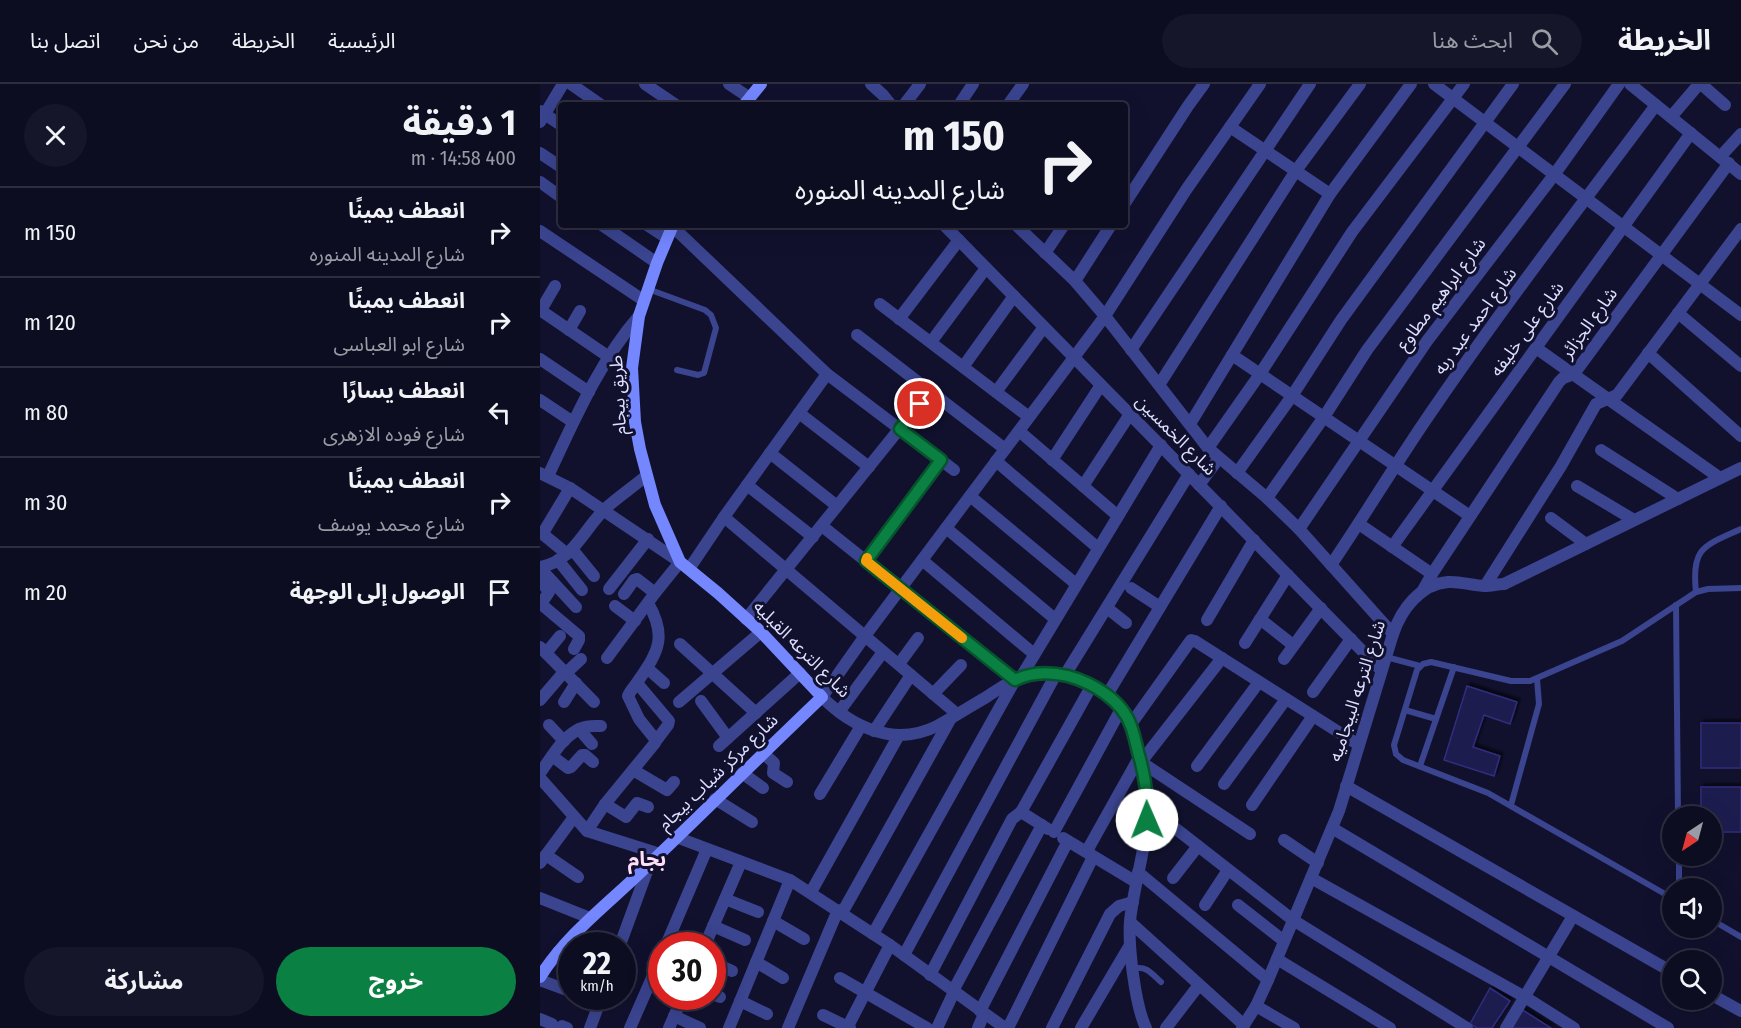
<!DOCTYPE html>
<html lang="ar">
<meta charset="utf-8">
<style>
:root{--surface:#0d0d22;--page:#16162a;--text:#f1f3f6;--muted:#9a9ca5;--line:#2d2d40;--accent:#0b8043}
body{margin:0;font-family:"Fira Sans Condensed","Noto Sans Arabic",sans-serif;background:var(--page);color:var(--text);direction:rtl;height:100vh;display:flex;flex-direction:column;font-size:22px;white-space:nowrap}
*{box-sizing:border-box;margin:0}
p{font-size:20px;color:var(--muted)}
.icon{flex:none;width:33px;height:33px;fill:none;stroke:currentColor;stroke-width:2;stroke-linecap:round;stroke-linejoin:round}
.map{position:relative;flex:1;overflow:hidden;direction:ltr}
.drawer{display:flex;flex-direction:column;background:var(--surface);width:540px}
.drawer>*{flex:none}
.hud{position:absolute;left:18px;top:18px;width:570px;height:126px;border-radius:6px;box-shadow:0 6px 24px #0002,0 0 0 2px var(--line);direction:rtl;background:#0d0d22;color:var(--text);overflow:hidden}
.needle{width:39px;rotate:216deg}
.tools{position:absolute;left:1122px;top:722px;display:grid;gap:12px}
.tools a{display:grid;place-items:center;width:60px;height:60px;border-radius:50%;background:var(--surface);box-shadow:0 6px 24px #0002,0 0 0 2px var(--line);font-size:30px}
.speed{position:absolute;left:18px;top:848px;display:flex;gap:12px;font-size:30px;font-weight:700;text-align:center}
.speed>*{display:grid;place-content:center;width:78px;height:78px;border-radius:50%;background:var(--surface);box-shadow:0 6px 24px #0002,0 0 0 2px var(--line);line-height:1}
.speed small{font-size:15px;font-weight:400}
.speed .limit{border:9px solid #d22;background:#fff;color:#111}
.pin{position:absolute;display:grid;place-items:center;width:51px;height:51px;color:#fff;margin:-26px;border:3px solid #fff;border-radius:50%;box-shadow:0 2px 6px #0007}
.me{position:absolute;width:66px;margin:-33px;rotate:359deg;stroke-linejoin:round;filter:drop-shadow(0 0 4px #0008)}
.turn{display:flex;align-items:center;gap:21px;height:126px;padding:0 24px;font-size:27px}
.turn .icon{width:78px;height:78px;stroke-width:2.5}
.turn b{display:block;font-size:42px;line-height:51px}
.round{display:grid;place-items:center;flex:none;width:63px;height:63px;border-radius:32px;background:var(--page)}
.head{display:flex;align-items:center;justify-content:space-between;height:102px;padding:0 24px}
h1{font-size:36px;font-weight:700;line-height:45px}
.primary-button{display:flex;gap:12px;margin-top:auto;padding:12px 24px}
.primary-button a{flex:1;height:69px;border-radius:36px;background:var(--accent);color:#fff;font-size:24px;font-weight:700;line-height:69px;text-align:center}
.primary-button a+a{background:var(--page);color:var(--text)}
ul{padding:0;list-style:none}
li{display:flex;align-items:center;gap:18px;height:90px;padding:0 24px;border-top:2px solid var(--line)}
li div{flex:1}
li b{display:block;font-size:22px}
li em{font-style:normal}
header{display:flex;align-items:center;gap:36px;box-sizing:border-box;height:84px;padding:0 30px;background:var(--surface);border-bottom:2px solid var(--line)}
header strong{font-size:28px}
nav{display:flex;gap:33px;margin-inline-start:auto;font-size:21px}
.search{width:420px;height:54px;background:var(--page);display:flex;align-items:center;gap:15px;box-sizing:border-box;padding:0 21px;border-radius:33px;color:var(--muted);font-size:22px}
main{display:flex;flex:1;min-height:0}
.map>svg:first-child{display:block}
</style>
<header>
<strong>الخريطة</strong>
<div class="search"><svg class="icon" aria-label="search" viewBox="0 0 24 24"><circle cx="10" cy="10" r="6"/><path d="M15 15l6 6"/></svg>ابحث هنا</div>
<nav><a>الرئيسية</a><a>الخريطة</a><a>من نحن</a><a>اتصل بنا</a></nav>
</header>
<main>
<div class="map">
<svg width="1201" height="944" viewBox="0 0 1201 944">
<defs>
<filter id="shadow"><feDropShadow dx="3" dy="-3" stdDeviation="1.5" flood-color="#0009"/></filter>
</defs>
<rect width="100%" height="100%" fill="#11112e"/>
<g fill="#1e1c50" stroke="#302d7d" stroke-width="1.5" filter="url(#shadow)">
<polygon points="927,602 977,618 970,640 944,631 933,663 960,672 954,692 904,676"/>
<rect x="1161" y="639" width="40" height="45"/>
<polygon points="1161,703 1201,703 1201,748 1172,748 1172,732 1161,732"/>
<polygon points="950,904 970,917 952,944 937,944 930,940"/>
<polygon points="981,925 1011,944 969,944"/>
</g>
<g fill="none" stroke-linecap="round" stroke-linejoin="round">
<g stroke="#3a448f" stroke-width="6">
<polyline points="108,205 165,226 171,231 176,244 164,289 158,291 137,286"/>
<path d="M1156,508C1151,463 1164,462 1201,445"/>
<polyline points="1136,521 1138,732"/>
<polyline points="846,573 880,582"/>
<polyline points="865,626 896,635"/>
<polyline points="880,682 914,583"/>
<polyline points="971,721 999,620 997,595"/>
<polyline points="1139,771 1139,804"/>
<polyline points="1132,814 948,709 863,676 856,670 854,661 877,586 883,580 891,578 971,597 990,597 1082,557 1156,508 1168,505 1201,504"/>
<polyline points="1172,836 1201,853"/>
<path d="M594,885C606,881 612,890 621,898"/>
</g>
<g stroke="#3a448f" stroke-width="12">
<polyline points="31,0 61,21"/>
<polyline points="105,0 136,21"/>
<polyline points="189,0 210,14"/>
<polyline points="331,0 343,11 351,21"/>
<polyline points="894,0 1201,231"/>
<polyline points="1090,0 1201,90"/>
<polyline points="1161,0 1185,21"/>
<polyline points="364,21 380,0"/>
<polyline points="419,21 433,0"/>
<polyline points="468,21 483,0"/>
<polyline points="0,27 21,41"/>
<polyline points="1131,33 1159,0"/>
<polyline points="0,38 23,0"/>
<polyline points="690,43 790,110"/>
<polyline points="0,69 21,83"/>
<polyline points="1180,73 1201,50"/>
<polyline points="0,98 21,113"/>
<polyline points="585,119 648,22 664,0"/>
<polyline points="62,141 117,179"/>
<polyline points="107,141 127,154"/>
<polyline points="404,141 841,586"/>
<polyline points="476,141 535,197 565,232 668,364 727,414 759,445 853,550"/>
<polyline points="132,142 287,290 414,386"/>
<polyline points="0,147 103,216"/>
<polyline points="505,169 524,141"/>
<polyline points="535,197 571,141"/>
<polyline points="340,220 489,333"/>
<polyline points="0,226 69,273"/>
<polyline points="1,226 15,202"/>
<polyline points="1138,229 1201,282"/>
<polyline points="359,235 419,156"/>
<polyline points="29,246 40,227"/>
<polyline points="317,251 465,365"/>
<polyline points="391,258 446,184"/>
<polyline points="996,264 1180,394"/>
<polyline points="591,266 770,0"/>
<polyline points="1108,269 1201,352"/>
<polyline points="692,271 930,432"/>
<polyline points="0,275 49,308"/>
<polyline points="423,283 474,212"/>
<polyline points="619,301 755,88 820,0"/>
<polyline points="456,308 504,243"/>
<polyline points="0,316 33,338"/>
<polyline points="259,329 329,383"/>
<polyline points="650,340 790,110 871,0"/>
<polyline points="479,347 578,432"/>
<polyline points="668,364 720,290 812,148 924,0"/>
<polyline points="1061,366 1138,415"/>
<polyline points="230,369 297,422"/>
<polyline points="512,376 561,301"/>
<polyline points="456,377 558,464"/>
<polyline points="0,389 30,404 140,478 115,509 67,574"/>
<polyline points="697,389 752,312 801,236 973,0"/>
<path d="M8,392C34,337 59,278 99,232"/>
<polyline points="207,401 273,453"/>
<polyline points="659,401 679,374"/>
<polyline points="543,402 590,330"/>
<polyline points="1037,402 1094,436"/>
<polyline points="430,412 536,500"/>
<polyline points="727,414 784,333 827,266 1025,0"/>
<polyline points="184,433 417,630"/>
<polyline points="1011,434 1046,460"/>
<polyline points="819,440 892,490"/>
<polyline points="282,442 475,596 333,850"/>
<polyline points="406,444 515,535"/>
<polyline points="759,445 887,257 1014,91 1079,0"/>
<polyline points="852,463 1151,49"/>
<polyline points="32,465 54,492"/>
<polyline points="27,470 4,451 3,449 30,404"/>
<polyline points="18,476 42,506"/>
<polyline points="382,476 494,570"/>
<polyline points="326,477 401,376"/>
<path d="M791,481C827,428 859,374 896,321C966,219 1042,120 1116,21"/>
<path d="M0,483C33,478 44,444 66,424C78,413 93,403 106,392"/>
<polyline points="0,484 36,523"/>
<polyline points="149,485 184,433 287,290"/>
<polyline points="0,496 9,508 1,520 39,552 39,556 34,565"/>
<polyline points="945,502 1021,382 1056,320 1077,311 1201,145"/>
<polyline points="591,504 620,523"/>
<polyline points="69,505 108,455"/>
<polyline points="882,508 892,490 1019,298 1023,294 1034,290 1189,79"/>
<polyline points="84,510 94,496 97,495 115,509"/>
<polyline points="75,522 95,537"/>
<polyline points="567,524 586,539"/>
<polyline points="206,535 390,307"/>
<polyline points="720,535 753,561"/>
<polyline points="667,536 714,456"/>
<polyline points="705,559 748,491"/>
<polyline points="140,560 216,629"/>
<polyline points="0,563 54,618"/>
<polyline points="6,569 20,552"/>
<polyline points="682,574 601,678 710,750"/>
<polyline points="744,575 781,524"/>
<polyline points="359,580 378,554"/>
<polyline points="107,584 124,599"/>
<polyline points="26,589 41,575"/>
<polyline points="525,591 649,390"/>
<polyline points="481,593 621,361"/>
<polyline points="97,599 129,637 128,641 116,657"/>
<polyline points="773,608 811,555"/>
<polyline points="393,610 421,581"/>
<polyline points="567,611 681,422"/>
<polyline points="0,616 24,588"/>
<polyline points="161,617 188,654"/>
<polyline points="24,618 36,599"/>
<polyline points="139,618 221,548"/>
<polyline points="299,628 343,568"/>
<polyline points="591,640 651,556 655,557 819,661"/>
<polyline points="9,641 24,657"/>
<polyline points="39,645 52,660"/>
<polyline points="334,647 371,591"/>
<polyline points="179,662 260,589"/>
<polyline points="223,669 234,679 233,689 247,698"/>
<polyline points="12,672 28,684 31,683 42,671 45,671 53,678"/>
<polyline points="657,682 719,598"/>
<polyline points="93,686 127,706 134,698"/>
<path d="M0,689C12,673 23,651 42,644C48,641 55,642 61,642"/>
<polyline points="202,689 223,704"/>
<polyline points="0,694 47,747 120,770"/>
<polyline points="684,700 746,615"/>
<polyline points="806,702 1132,888"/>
<polyline points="280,710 321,642"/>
<polyline points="175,715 212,738"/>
<polyline points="65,720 86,733 97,719 108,723"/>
<polyline points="712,721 773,632"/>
<polyline points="608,723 753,836 927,944"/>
<polyline points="481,728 508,745"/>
<polyline points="792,744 1128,944"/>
<path d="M47,747L65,720L115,659V655L99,635L88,612C90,607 95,602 98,597C119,567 127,552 108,519"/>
<polyline points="514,748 581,625"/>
<polyline points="136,753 250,796 350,861 465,944"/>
<polyline points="523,754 596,798"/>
<polyline points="744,756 778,779"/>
<polyline points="6,771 38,793"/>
<polyline points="0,779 34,733"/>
<polyline points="598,788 728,896"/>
<polyline points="633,794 658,762"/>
<polyline points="771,794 985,913 1034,944"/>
<polyline points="271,808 359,651"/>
<polyline points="0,814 50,834"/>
<polyline points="185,815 218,828"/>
<polyline points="665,821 688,786"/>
<polyline points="698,821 744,857"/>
<polyline points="302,829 411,634"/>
<polyline points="233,837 264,855"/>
<polyline points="590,838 704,941"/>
<polyline points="173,842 205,856"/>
<polyline points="80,861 110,779"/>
<polyline points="126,861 167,765"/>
<polyline points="165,861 201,778"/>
<polyline points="18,868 32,873"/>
<polyline points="364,871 516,590"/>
<polyline points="737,875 850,944"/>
<polyline points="172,878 192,887"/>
<polyline points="216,878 243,894"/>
<polyline points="390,891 472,735 481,728 552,601"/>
<polyline points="300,894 387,944"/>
<polyline points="0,896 32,908"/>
<polyline points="413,907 502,741"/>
<polyline points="172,910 180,913"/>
<polyline points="1172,911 1201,927"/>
<polyline points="43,912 59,918"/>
<polyline points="200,917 227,930"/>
<polyline points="716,922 754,944"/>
<polyline points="440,927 528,757"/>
<polyline points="283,931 310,944"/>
<polyline points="134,932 160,944"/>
<polyline points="0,935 12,940"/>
<polyline points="22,942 27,944"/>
<polyline points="50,944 62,912"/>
<polyline points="90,944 122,871"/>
<polyline points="129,944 143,912"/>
<polyline points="189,944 250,796"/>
<polyline points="248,944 298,826"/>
<polyline points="307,944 350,861"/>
<polyline points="397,944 414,908"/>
<polyline points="438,944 444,930"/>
<polyline points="468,944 552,775 548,765 600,672"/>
<polyline points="512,944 570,830 579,822 593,818"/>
<polyline points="541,944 590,861"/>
<path d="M606,944C595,921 588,862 590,837C594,799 607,762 608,725C608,705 603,686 598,667C592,645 588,632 572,616C561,605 547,598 533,593C517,589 499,587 483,592C471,596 459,605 448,612C431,622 414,633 397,642C355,663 313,644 282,613L325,552L565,232L646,106L720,0"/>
<polyline points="626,944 659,901"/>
<path d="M702,944L716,922L728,896L799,727L853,550C861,526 880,500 908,498C920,497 933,502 945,502C951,502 958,500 964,500L1201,384"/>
<polyline points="966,944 1033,832"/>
</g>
<g stroke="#7487ff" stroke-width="12">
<polyline points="204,21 221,0"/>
<path d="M0,893C27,850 68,820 104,785C164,728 222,670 282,613L221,548L178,509L140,478L115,421L100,365L95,338L92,284L99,232L117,179L133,141"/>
</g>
</g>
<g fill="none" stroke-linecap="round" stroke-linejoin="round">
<g stroke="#07532c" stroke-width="15">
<path id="route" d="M380,320L360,345L401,376L326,477L475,596C491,588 511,588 528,592C553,599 582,616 591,642C594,650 596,659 598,668C605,691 608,713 607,736"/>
</g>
<use href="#route" stroke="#0b8043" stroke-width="10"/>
<polyline stroke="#f59e0b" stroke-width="10" points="327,474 326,477 422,554"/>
</g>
<g text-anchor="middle" stroke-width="6" stroke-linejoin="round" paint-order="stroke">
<g font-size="18" fill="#dddfff" stroke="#11112e">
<text transform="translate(901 210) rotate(-53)" y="6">شارع ابراهيم مطاوع</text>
<text transform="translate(935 237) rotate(-54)" y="6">شارع احمد عبد ربه</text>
<text transform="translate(1049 239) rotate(-54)" y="6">شارع الجزائر</text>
<text transform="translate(987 245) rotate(-54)" y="6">شارع على خليفه</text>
<text transform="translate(78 311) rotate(-93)" y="6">طريق بيجام</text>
<text transform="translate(636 351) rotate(45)" y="6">شارع الخمسين</text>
<text transform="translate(262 565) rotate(45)" y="6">شارع الترعه القبليه</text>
<text transform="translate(817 607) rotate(-72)" y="6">شارع الترعه البيجاميه</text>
<text transform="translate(178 688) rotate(-44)" y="6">شارع مركز شباب بيجام</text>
</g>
<g font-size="21" font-weight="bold" fill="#ffdff8" stroke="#11112e">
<text x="107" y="782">بجام</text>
</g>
</g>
</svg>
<div class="tools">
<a><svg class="needle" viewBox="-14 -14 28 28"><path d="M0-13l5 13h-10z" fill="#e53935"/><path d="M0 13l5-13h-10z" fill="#9a9ca5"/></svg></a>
<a><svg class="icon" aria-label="sound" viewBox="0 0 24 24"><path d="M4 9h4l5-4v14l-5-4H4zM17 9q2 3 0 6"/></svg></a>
<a><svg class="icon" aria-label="search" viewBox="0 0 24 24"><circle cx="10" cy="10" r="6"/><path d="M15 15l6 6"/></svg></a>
</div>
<div class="speed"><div>22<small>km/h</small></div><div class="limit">30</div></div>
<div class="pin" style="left:380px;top:320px;background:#d93025"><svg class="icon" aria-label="arrive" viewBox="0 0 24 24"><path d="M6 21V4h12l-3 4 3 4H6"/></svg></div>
<svg class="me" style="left:607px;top:736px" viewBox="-20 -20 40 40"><circle r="19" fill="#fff"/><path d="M0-13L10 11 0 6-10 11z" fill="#0b8043"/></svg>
<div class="hud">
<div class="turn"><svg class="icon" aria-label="right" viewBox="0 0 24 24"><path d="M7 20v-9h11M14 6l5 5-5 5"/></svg><div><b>150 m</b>شارع المدينه المنوره</div></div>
</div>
</div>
<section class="drawer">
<div class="head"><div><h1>1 دقيقة</h1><p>400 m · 14:58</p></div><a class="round"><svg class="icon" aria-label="close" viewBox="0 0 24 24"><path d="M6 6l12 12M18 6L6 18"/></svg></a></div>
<ul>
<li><svg class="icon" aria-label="right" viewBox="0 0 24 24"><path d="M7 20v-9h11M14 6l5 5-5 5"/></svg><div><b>انعطف يمينًا</b><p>شارع المدينه المنوره</p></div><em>150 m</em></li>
<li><svg class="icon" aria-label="right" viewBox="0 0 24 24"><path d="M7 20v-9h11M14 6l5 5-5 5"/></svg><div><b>انعطف يمينًا</b><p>شارع ابو العباسى</p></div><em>120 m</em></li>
<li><svg class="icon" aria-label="left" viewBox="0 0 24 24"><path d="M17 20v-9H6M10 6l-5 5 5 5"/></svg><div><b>انعطف يسارًا</b><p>شارع فوده الازهرى</p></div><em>80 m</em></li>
<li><svg class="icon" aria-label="right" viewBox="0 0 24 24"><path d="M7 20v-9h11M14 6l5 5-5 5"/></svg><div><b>انعطف يمينًا</b><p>شارع محمد يوسف</p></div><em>30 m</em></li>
<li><svg class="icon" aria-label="arrive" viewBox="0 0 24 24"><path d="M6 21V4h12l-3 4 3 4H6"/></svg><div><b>الوصول إلى الوجهة</b></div><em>20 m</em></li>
</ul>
<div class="primary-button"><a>خروج</a><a>مشاركة</a></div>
</section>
</main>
